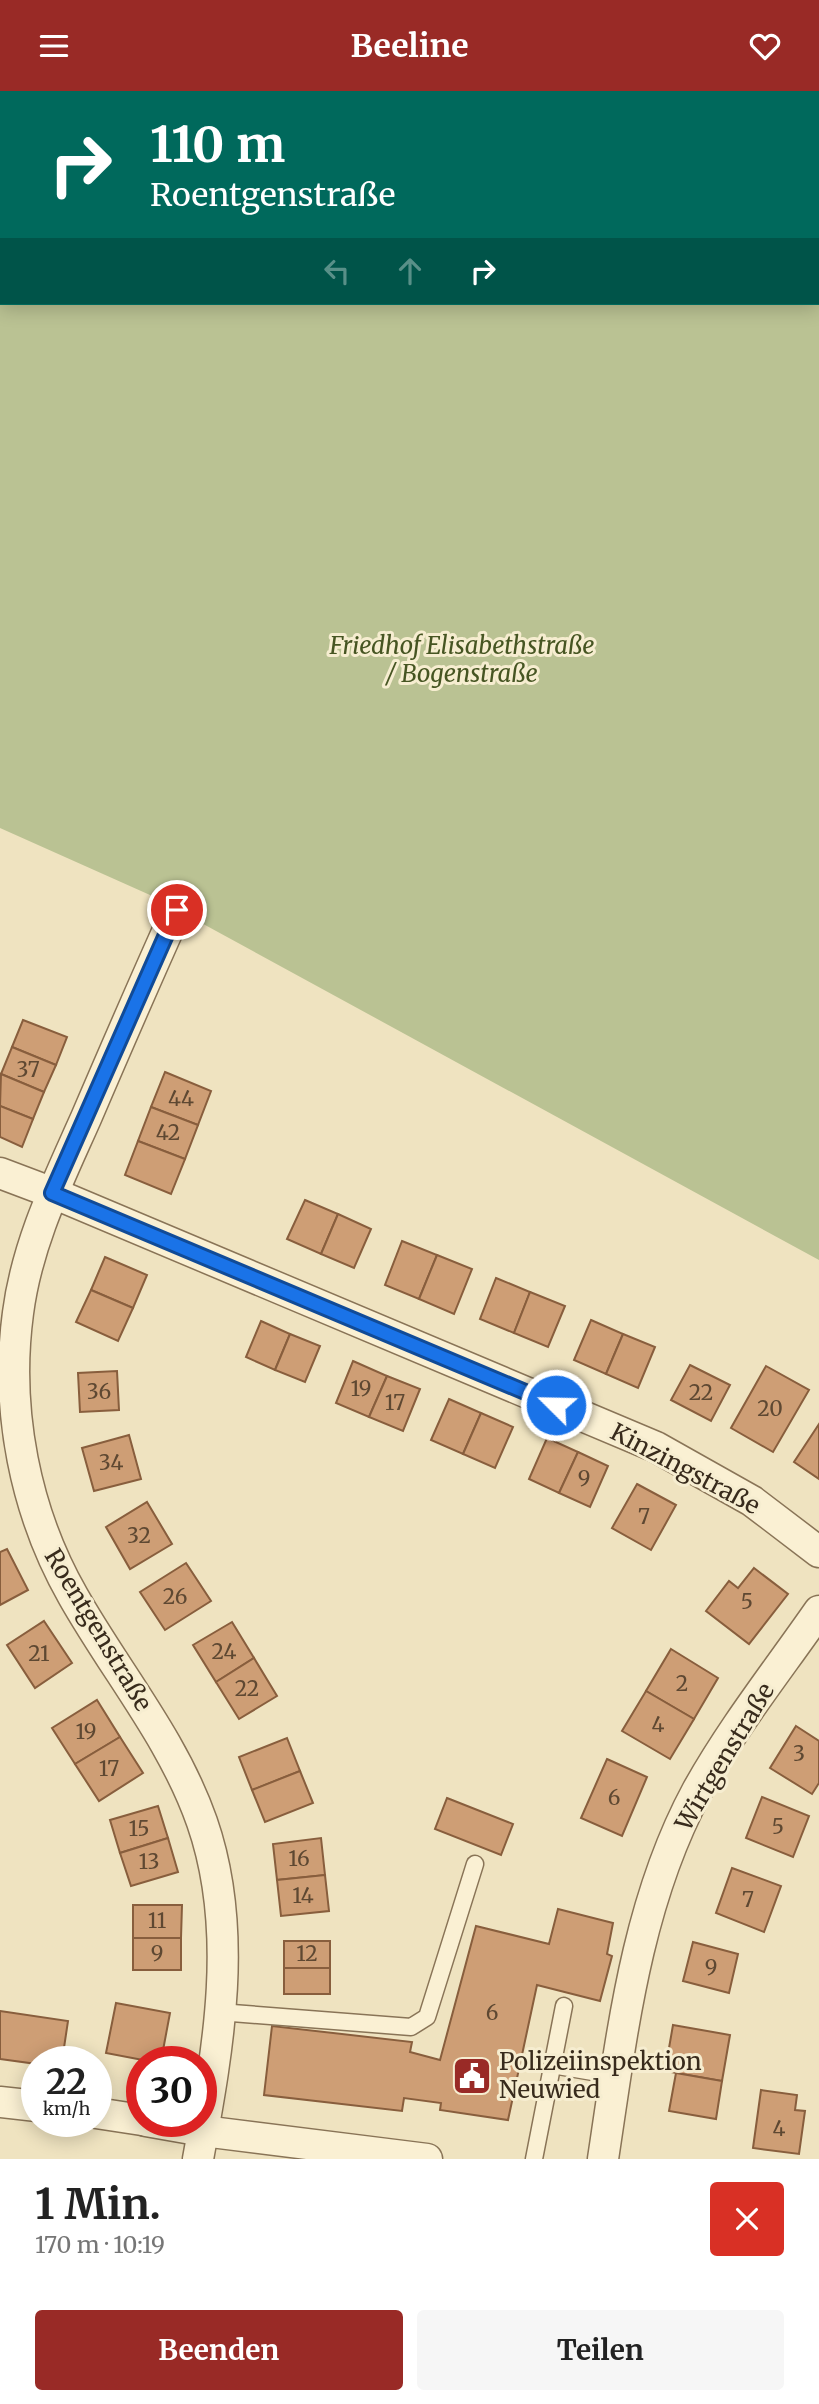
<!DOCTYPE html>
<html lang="de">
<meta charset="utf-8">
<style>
:root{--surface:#fff;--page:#f6f6f6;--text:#222;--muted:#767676;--accent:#992a26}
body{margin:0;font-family:Merriweather,serif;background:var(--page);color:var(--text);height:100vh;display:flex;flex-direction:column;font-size:26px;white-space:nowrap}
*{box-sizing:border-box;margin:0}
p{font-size:23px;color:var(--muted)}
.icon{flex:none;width:38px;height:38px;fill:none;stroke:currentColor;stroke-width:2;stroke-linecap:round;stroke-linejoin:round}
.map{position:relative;height:2068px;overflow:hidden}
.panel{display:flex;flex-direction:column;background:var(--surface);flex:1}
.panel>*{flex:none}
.top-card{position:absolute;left:0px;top:0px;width:819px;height:214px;box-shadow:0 4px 18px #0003;background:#00695c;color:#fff;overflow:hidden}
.speed{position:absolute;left:21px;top:1955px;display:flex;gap:14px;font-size:35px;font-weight:700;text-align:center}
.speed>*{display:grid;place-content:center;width:91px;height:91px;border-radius:50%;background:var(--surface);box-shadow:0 4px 18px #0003;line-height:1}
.speed small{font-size:18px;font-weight:400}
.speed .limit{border:10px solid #d22;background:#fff;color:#111}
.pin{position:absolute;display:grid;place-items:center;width:60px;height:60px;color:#fff;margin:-30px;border:4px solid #fff;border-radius:50%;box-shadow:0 2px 7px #0007}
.me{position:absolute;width:77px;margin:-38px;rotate:293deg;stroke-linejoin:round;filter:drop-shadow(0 0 5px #0008)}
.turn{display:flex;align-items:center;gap:24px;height:147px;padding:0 35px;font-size:32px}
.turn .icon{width:91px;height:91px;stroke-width:2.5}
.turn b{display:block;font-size:49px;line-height:60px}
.lanes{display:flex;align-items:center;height:66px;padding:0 35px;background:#0003;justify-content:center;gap:35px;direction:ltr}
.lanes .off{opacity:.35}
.round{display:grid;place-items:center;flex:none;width:74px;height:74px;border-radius:7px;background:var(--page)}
.summary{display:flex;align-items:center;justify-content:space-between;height:119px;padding:0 35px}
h1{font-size:42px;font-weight:700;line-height:52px}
.cta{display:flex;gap:14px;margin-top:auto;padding:14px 35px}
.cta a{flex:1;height:80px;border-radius:7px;background:var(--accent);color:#fff;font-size:28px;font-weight:700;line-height:80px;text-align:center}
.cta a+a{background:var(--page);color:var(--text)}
header{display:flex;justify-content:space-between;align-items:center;height:91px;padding:0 35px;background:var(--accent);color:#fff;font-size:32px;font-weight:700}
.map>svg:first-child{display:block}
</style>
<header><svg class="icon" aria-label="menu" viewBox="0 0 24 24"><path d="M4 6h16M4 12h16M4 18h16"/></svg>Beeline<svg class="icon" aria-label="heart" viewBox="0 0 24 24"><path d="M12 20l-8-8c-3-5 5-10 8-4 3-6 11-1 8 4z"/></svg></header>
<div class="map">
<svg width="819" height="2068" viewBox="0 0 819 2068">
<rect width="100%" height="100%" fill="#efe3c0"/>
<path fill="#bac293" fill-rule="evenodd" d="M0,0H819V1169L150,804L0,737ZM2,2H817V212H2Z"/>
<g fill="#ce9e75" stroke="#885e3d" stroke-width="2">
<polygon points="672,0 761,0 762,2 674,2"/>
<polygon points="23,929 67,946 56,974 12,956"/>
<polygon points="12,956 56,974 44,1001 1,983"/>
<polygon points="165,981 211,1000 198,1034 151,1016"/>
<polygon points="1,983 44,1001 33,1028 0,1015"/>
<polygon points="0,1015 33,1028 22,1056 0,1046"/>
<polygon points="151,1016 198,1034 185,1068 138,1050"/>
<polygon points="138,1050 185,1068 171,1103 125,1084"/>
<polygon points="305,1109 338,1123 321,1163 287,1148"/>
<polygon points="338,1123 371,1138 354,1177 321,1163"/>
<polygon points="402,1150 437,1164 419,1208 385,1194"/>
<polygon points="437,1164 472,1178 454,1223 419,1208"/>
<polygon points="105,1166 147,1184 133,1217 91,1199"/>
<polygon points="496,1187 530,1201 514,1242 480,1228"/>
<polygon points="91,1199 133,1217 118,1250 76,1231"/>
<polygon points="530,1201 565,1215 548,1256 514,1242"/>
<polygon points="591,1229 623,1243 606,1283 574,1269"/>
<polygon points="261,1230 290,1243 275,1279 246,1266"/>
<polygon points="290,1243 320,1255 305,1291 275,1279"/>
<polygon points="623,1243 655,1256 638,1297 606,1283"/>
<polygon points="353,1270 387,1285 369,1326 336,1312"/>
<polygon points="690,1274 730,1294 711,1330 671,1309"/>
<polygon points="766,1275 809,1299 773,1361 731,1337"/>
<polygon points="117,1280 119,1319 80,1321 78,1282"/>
<polygon points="387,1285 420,1298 403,1340 369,1326"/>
<polygon points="449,1308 481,1322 463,1363 431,1349"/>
<polygon points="481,1322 513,1336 495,1377 463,1363"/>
<polygon points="819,1333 819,1388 794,1371"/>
<polygon points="129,1344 141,1388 94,1400 82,1357"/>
<polygon points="547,1347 578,1361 559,1402 529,1388"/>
<polygon points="578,1361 608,1375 590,1416 559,1402"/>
<polygon points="637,1393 676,1414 651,1459 612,1437"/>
<polygon points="147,1411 172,1453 130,1478 106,1436"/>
<polygon points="7,1458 28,1499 0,1514 0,1461"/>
<polygon points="186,1472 211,1510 165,1539 140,1501"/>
<polygon points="754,1477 788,1503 749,1553 706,1520 729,1490 738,1497"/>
<polygon points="44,1530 72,1572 35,1597 7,1554"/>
<polygon points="232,1531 254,1567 216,1591 193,1554"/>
<polygon points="671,1558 718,1587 694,1628 646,1600"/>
<polygon points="254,1567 277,1605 239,1628 216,1591"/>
<polygon points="646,1600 694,1628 670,1668 622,1640"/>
<polygon points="97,1609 120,1646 75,1673 52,1637"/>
<polygon points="796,1635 819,1650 819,1692 812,1703 770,1677"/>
<polygon points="120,1646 143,1682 99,1710 75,1673"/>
<polygon points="287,1647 300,1680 252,1699 239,1666"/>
<polygon points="607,1668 647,1686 622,1745 581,1727"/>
<polygon points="300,1680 313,1712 265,1731 252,1699"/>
<polygon points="762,1706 809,1725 793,1766 746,1747"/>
<polygon points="447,1707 513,1733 501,1764 435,1738"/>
<polygon points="158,1715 168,1747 120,1762 110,1729"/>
<polygon points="168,1747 178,1781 131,1795 120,1762"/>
<polygon points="321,1747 325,1784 277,1789 273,1753"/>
<polygon points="732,1777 781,1795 764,1841 716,1822"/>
<polygon points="325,1784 329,1820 281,1825 277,1789"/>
<polygon points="133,1814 182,1814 181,1847 133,1847"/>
<polygon points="558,1818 613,1832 607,1863 612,1865 600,1910 537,1894 508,2029 440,2019 441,2012 404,2007 402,2020 264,2004 272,1935 412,1951 410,1961 440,1969 476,1835 549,1853"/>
<rect x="133" y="1847" width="48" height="32"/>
<rect x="284" y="1850" width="46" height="27"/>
<polygon points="693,1851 738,1863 729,1902 683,1890"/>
<rect x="284" y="1877" width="46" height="26"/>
<polygon points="116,1912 170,1922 161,1970 148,1970 106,1962"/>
<polygon points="0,1920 68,1930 62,1970 37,1970 37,1973 0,1968"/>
<polygon points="673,1934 730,1944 722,1990 665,1980"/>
<polygon points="676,1982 722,1990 716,2028 669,2020"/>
<polygon points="761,1999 797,2004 795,2019 805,2020 799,2063 753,2057"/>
</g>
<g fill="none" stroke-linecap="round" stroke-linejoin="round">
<g stroke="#897457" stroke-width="19">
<g id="service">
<polyline points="219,1921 411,1936 427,1926 475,1773"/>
<polyline points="552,1974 616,1985"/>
<polyline points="534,2068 564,1915"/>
</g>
</g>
<g stroke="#897457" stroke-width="33">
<g id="minor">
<path d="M177,819C146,888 116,957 86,1027C58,1090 27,1152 18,1222C5,1319 25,1421 73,1505C116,1581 173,1648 202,1731C240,1840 218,1958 198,2068"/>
<polyline points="0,1082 53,1102 656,1356 752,1410 819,1461"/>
<polyline points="0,2011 37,2015"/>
<polyline points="96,2022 142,2029"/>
<polyline points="146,2030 203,2040 427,2068"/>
<path d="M603,2068C622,1943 636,1813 697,1700C732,1637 778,1579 819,1520"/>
</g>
</g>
<use href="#service" stroke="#faf0d3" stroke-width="16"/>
<use href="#minor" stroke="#faf0d3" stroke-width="30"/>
</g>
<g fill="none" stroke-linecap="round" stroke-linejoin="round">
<g stroke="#114b97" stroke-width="18">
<polyline id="route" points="177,819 52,1102 556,1314"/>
</g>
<use href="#route" stroke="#1a73e8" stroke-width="12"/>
</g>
<defs>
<g id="civic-square" transform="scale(2.0125)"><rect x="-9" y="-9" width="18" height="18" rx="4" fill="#992a26" stroke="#f6edd0"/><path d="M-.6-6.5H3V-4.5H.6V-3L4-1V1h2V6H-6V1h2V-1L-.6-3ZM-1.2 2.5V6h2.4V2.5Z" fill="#fff"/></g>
</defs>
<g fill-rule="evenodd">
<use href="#civic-square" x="472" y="1985"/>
</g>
<g text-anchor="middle" stroke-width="6" stroke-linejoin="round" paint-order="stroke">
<g font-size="21" fill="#5e4832">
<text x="28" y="986">37</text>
<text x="181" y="1015">44</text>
<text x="168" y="1049">42</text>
<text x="361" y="1305">19</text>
<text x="99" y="1308">36</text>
<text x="701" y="1309">22</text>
<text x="395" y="1319">17</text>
<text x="770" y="1325">20</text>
<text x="111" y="1379">34</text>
<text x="584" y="1395">9</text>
<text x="644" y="1433">7</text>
<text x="139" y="1452">32</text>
<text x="175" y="1513">26</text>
<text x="747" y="1518">5</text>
<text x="224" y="1568">24</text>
<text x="39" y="1570">21</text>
<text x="682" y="1600">2</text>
<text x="247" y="1605">22</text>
<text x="658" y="1641">4</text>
<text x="86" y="1648">19</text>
<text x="799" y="1670">3</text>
<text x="109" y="1685">17</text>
<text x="614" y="1714">6</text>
<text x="778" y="1743">5</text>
<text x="139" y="1745">15</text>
<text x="299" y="1775">16</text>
<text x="149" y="1778">13</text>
<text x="303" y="1812">14</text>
<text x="748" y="1816">7</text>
<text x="157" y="1837">11</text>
<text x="157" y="1870">9</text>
<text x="307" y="1870">12</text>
<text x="711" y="1884">9</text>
<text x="492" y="1929">6</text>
<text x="779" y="2045">4</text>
</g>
<g font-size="24" font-style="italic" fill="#465522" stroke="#f6edd0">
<text x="462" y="563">Friedhof Elisabethstraße<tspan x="462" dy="28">/ Bogenstraße</tspan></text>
</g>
<g font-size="24" fill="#382b1c" stroke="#f6edd0">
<text transform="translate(685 1378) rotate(28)" y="8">Kinzingstraße</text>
<text transform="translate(98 1539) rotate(59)" y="8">Roentgenstraße</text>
<text transform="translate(725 1666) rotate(-59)" y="8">Wirtgenstraße</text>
</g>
<g font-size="24" fill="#382b1c" stroke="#f6edd0" text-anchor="start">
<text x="499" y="1979">Polizeiinspektion<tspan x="499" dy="28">Neuwied</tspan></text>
</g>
</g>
</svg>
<div class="speed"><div>22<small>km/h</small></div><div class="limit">30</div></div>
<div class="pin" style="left:177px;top:819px;background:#d93025"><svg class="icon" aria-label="arrive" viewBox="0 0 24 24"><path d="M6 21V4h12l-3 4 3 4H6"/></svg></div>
<svg class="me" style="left:556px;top:1314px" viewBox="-20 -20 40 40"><circle r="17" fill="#1a73e8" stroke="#fff" stroke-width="3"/><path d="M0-11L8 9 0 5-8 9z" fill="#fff"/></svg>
<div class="top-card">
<div class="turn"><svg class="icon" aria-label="right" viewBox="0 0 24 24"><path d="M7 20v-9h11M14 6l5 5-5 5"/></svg><div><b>110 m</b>Roentgenstraße</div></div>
<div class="lanes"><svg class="icon off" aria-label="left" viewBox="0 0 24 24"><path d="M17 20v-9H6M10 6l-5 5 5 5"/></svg><svg class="icon off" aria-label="ahead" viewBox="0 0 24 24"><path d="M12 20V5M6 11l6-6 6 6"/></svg><svg class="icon" aria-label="right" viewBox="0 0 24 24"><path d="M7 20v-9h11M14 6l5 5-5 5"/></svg></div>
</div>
</div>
<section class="panel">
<div class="summary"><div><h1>1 Min.</h1><p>170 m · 10:19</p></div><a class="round" style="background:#d93025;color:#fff"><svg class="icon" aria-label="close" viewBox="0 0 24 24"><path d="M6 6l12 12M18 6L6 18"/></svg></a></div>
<div class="cta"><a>Beenden</a><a>Teilen</a></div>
</section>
